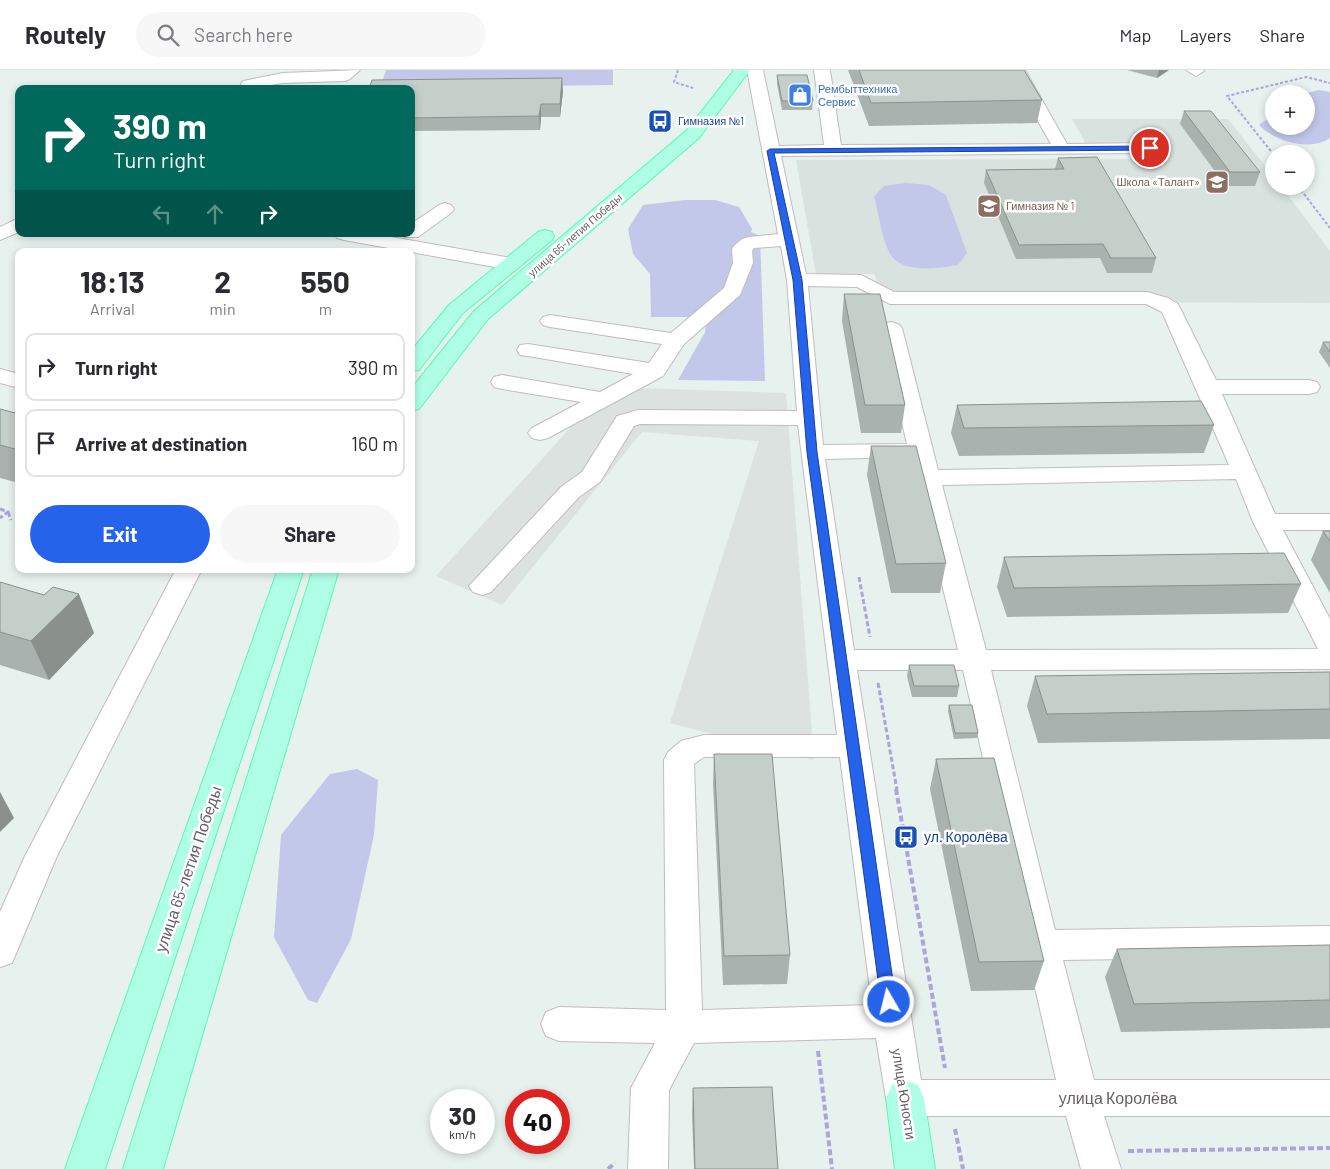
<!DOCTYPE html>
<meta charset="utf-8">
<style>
:root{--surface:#fff;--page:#f7f7f7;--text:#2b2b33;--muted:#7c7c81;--line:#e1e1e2;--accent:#2563eb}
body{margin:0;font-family:Barlow,sans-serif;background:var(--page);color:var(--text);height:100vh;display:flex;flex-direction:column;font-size:19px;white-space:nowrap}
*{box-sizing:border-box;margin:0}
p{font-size:16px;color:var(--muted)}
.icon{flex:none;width:28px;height:28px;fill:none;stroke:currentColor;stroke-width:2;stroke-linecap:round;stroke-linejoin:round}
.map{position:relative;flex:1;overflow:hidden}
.details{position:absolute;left:15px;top:178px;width:400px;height:325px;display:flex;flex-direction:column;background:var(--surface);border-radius:10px;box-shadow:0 2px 8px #0003}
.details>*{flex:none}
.banner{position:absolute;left:15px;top:15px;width:400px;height:152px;border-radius:10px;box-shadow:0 2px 8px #0003;background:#00695c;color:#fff;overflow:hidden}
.buttons{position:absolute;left:1265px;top:15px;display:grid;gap:10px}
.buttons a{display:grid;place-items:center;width:50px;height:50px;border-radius:50%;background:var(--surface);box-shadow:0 2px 8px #0003;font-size:25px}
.speed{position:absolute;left:430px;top:1019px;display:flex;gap:10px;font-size:25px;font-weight:700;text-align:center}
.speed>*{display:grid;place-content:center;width:65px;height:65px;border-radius:50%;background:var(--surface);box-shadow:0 2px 8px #0003;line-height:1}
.speed small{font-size:12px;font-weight:400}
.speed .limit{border:8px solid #d22;background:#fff;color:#111}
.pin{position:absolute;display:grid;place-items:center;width:42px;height:42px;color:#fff;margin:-21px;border:2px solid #fff;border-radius:50%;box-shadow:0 1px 5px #0007}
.me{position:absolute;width:55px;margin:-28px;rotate:352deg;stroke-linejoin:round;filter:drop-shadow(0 0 4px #0008)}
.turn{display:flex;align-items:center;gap:18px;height:105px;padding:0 15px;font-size:22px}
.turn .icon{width:65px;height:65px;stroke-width:2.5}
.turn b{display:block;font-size:35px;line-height:42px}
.lanes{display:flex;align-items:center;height:48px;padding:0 15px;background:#0003;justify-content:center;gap:25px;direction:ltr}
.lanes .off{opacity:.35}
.eta{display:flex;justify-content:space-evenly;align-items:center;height:85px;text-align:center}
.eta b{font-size:30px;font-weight:700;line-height:35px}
.button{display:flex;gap:10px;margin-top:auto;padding:10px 15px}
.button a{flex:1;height:58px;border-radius:30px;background:var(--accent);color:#fff;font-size:20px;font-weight:700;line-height:58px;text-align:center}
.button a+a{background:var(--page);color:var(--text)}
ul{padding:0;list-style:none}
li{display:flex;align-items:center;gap:15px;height:68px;margin:0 10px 8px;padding:0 5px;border:2px solid var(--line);border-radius:10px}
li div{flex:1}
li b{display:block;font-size:19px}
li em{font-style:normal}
header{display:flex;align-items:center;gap:30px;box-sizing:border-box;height:70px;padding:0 25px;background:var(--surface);border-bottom:1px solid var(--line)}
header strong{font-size:24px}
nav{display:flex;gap:28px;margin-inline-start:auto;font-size:18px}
.search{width:350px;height:45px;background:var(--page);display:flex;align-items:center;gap:12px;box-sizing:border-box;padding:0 18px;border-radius:28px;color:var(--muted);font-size:19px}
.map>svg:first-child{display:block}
</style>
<header>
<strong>Routely</strong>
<div class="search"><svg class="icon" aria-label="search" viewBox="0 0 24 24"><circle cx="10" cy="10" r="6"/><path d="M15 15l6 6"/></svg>Search here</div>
<nav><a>Map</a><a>Layers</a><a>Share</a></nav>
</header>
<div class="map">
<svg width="1330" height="1099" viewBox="0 0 1330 1099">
<rect width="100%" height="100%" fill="#e7f1ed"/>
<polygon fill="#dbe2e0" points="607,317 786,323 814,690 670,653 759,371 642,362 502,535 436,506"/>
<polygon fill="#d8e3df" points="1072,49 1228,49 1274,107 1274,116 1281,116 1330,181 1330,233 1031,232 1005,222 879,222 875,204 816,204 796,90 1145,89 1142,83 1091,83"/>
<g fill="#c2c8ea">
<polygon points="386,0 613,0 613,15 380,18"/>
<path d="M1319,20L1330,22V68C1310,82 1274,71 1259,55L1274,44V56H1306V24H1303Z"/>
<path d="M906,113L929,115L946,125L967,183L958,195C939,198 900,205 889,182C881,166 879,144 874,126L884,116Z"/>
<polygon points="685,130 715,130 739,137 752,159 751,162 760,166 765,311 678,310 705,262 707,247 651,247 650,204 633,184 628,159 643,135"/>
<polygon points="357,699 378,710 374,765 351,869 317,933 308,930 274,867 281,765 330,704"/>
</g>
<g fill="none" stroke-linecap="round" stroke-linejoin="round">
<g stroke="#c3bbbf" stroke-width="2">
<g id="minor">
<polygon points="360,0 350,9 345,11 283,13 259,17 261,19 245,19 241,14 243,11 283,3"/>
<path d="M747,0H763L779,76L824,75L814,0H830L841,75L1051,74L1009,0H1025L1067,74L1150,73L1156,74L1158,78L1156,82L1150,83L781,86L806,204L861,205L894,222H1147L1168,228L1178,234L1216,310H1309L1317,312L1320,317L1317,322L1309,324H1222L1275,444H1330V460H1283L1330,549V599L991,600L1055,860L1330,856V886L1063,890L1094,1010H1330V1046H1104L1121,1099H1081L1066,1046H905L892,1041L886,1028L876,968L694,973L669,1020L668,1099H628L631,1018L655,973L559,971L546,966L541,954L546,942L559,937L666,940L664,690L668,682L681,671L704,665H837L798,355L640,354L634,356L600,412L579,427L491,522L482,525L473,522L469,516L561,417L582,402L617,346L638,340L797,341L787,210L781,176L754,178L752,181L753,193L740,225L684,274L663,306L548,368L540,370L532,368L528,363L532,358L581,332L502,319L494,317L491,312L494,307L502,305L600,322L633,304L528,286L520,285L517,280L520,275L528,274L649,293L662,274L550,257L543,255L540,251L543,247L550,245L671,263L724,218L733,193L732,179L735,175L742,169L749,167L778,164ZM808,216L857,217L890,234H1146L1162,242L1229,395L938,400L902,258L898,254L891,252L884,254L880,258L907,374L823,375ZM911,387L958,580H854L825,389ZM1236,409L1253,452L1318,579L986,580L942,415ZM857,600H963L1056,1010H921ZM704,687H840L872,935L702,940L694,694Z"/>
<polygon points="1186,0 1203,0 1204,1 1196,6"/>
<polygon points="445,133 451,135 454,139 451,143 418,167 404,167 402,164 411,164 411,154 439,135"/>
<polygon points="19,148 19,162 0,170 0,157"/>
<polygon points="335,164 374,164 511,188 518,190 521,194 518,198 511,200 344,170 337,168"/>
<polygon points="0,299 19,304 19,318 0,313"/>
<polygon points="176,499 202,499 57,786 12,893 0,897 0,842 25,786"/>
</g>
</g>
<g stroke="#56fbb5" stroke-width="2">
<g id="major">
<polygon points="734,0 750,0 699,68 488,249 419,339 411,341 411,319 474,241 687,60"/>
<polygon points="545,160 552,162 554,166 552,170 463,243 419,300 411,301 411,281 449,235 538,162"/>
<polygon points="278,499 304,499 105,1099 65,1099"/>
<polygon points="313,499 339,499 163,1099 123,1099"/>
<polygon points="905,1010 918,1015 924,1028 935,1099 895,1099 886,1028 892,1015"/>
</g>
</g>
<g stroke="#aba4dd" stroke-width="2" stroke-dasharray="3 2" stroke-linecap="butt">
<polyline points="678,0 674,12 693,18"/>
<polyline points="1274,85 1227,26 1306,7 1330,13"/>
<polyline points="1298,116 1330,158"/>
</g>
<g stroke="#aba4dd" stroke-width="3" stroke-dasharray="5 2.5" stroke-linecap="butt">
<polyline points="0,439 8,442 0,448"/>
<polyline points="8,442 11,450"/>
<polyline points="859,507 870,567"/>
<polyline points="878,613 897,720"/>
</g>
<g stroke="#aba4dd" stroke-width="4" stroke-dasharray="6 3" stroke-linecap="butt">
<polyline points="896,719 945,998"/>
<polyline points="818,981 832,1099"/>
<polyline points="955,1059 963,1099"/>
<polyline points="1128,1081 1330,1078"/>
<polyline points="608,1099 615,1093"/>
</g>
<use href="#minor" fill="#fff" fill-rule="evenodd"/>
<use href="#major" fill="#aeffe6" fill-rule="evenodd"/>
</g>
<g fill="#a9b2ae">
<polygon points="848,0 1024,0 1042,30 1037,53 869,56"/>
<polygon points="1127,0 1169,0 1157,8"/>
<polygon points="777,5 813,31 812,40 782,40 777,14"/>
<polygon points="411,19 563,21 560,47 541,47 540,60 411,61"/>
<polygon points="1184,41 1260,102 1255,116 1226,116 1180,54"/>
<polygon points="1058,88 1156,188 1152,203 1107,203 1100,188 1016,189 984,113 986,100 1055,99"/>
<polygon points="844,224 905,335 901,363 861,363 842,251"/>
<polygon points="1323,272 1330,272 1330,298 1319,282"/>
<polygon points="957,335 1214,355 1204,383 959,386 951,363"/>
<polygon points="0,339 19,344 19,413 0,408"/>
<polygon points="871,376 946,493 940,523 891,523 867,405"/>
<polygon points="1323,461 1330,461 1330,523 1311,490"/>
<polygon points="1004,487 1301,514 1288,543 1007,547 997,517"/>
<polygon points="0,512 94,563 49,610 0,595"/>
<polygon points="909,595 959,616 957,627 912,627 907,606"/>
<polygon points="1330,602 1330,669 1038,673 1027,636 1035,606"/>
<polygon points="949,635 978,663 977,668 954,669 948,641"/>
<polygon points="714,684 790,885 787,914 723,915 713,714"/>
<polygon points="936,689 1044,891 1034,920 971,921 930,719"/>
<polygon points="1330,875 1330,958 1121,962 1105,907 1117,879"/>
<polygon points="693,1018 778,1099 694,1099 692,1045"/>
</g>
<g fill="#8a918d">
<polygon points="1159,0 1169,0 1157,8"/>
<polygon points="562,8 563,21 560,47 560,34"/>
<polygon points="541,34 541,47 540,60 539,46"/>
<polygon points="79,524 94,563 49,610 31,571"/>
<polygon points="0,722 14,748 0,762"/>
</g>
<g fill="#c5cfca" stroke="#8a918d">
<polygon points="859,0 1024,0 1042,30 871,33"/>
<polygon points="777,5 807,5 813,31 782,31"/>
<polygon points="562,8 560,34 541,34 539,46 411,48 411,19 369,19 372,10"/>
<polygon points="1184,41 1211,41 1260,102 1230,102"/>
<polygon points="1097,87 1156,188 1111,188 1103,174 1019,175 986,100 1064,99 1058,88"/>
<polygon points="844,224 880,224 905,335 865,335"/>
<polygon points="1323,272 1330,272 1330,282"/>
<polygon points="1201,331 1214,355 964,358 957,335"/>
<polygon points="0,339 19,344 19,380 0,375"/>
<polygon points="871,376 916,376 946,493 896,494"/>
<polygon points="1323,461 1330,461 1330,471"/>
<polygon points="1284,483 1301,514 1014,518 1004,487"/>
<polygon points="0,512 44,525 53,517 79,524 31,571 0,562"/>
<polygon points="909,595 954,595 959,616 914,616"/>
<polygon points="1330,602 1330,639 1047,644 1035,606"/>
<polygon points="949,635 972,635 978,663 955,663"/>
<polygon points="714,684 772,684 790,885 724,886"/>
<polygon points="994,688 1044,891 979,892 936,689"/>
<polygon points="1330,875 1330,930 1134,934 1117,879"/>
<polygon points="772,1017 778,1099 695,1099 693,1018"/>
</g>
<polygon fill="#2563eb" stroke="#184099" points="1150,76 1153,80 774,83 802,210 817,382 896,932 894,937 889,939 884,937 881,932 807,382 793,210 767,81 770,79"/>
<defs>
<g id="shop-square" transform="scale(1.25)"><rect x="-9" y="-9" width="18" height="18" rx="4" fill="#3f7fe0" stroke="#fff"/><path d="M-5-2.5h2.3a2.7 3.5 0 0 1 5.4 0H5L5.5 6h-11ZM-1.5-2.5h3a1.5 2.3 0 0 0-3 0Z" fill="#fff"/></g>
<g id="bus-square" transform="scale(1.25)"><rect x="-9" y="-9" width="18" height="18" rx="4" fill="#1a4fb4" stroke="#fff"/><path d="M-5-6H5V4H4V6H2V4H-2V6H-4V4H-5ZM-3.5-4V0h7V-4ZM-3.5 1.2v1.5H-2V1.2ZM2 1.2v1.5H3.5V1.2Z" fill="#fff"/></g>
<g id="school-square" transform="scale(1.25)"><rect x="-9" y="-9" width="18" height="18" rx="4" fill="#8d6e63" stroke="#fff"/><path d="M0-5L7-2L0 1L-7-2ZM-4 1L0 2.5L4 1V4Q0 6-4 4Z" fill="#fff"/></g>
</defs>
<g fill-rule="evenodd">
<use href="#shop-square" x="800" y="25"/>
<use href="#bus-square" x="660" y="51"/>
<use href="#school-square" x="1217" y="112"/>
<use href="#school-square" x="989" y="136"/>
<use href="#bus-square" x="906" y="767"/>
</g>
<g text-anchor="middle" stroke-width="5" stroke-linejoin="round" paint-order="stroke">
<g font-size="11" fill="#366cbe" stroke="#fff" text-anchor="start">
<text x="818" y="23">Рембыттехника<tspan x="818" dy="13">Сервис</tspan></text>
</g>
<g font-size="11" fill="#164399" stroke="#fff" text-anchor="start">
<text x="678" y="55">Гимназия №1</text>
</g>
<g font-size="11" fill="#785e54" stroke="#fff" text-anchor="end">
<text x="1200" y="116">Школа «Талант»</text>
<text x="1006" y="140" text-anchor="start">Гимназия № 1</text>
</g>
<g font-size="11" fill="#685e64" stroke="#fff">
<text transform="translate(575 165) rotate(-41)" y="4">улица 65-летия Победы</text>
</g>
<g font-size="14" fill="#164399" stroke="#fff" text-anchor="start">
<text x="924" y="772">ул. Королёва</text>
</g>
<g font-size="14" fill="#685e64" stroke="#fff">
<text transform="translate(904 1024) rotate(81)" y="5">улица Юности</text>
</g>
<g font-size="16" fill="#685e64" stroke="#fff">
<text transform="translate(188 799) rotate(-71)" y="6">улица 65-летия Победы</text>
<text x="1118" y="1034">улица Королёва</text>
</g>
</g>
</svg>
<div class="buttons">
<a>+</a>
<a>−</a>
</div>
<div class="speed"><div>30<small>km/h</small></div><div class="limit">40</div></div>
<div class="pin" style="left:1150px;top:78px;background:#d93025"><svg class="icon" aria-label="arrive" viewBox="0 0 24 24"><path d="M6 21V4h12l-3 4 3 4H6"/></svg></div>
<svg class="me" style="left:889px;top:932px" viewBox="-20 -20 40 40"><circle r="17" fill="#2563eb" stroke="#fff" stroke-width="3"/><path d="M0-11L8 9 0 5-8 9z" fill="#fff"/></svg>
<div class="banner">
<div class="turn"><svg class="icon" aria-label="right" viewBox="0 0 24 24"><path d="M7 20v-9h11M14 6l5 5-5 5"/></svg><div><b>390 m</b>Turn right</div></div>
<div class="lanes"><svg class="icon off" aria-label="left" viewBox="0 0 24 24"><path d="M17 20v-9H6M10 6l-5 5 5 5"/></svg><svg class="icon off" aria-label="ahead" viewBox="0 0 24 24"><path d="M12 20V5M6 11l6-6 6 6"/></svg><svg class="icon" aria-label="right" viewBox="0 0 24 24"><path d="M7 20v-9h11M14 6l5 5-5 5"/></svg></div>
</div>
<section class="details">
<div class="eta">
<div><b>18:13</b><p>Arrival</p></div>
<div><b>2</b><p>min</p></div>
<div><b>550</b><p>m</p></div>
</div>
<ul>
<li><svg class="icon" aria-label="right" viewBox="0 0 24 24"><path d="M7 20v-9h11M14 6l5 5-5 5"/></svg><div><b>Turn right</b></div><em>390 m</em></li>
<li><svg class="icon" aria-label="arrive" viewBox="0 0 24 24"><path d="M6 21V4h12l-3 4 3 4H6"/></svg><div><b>Arrive at destination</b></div><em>160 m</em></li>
</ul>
<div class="button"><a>Exit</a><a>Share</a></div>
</section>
</div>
